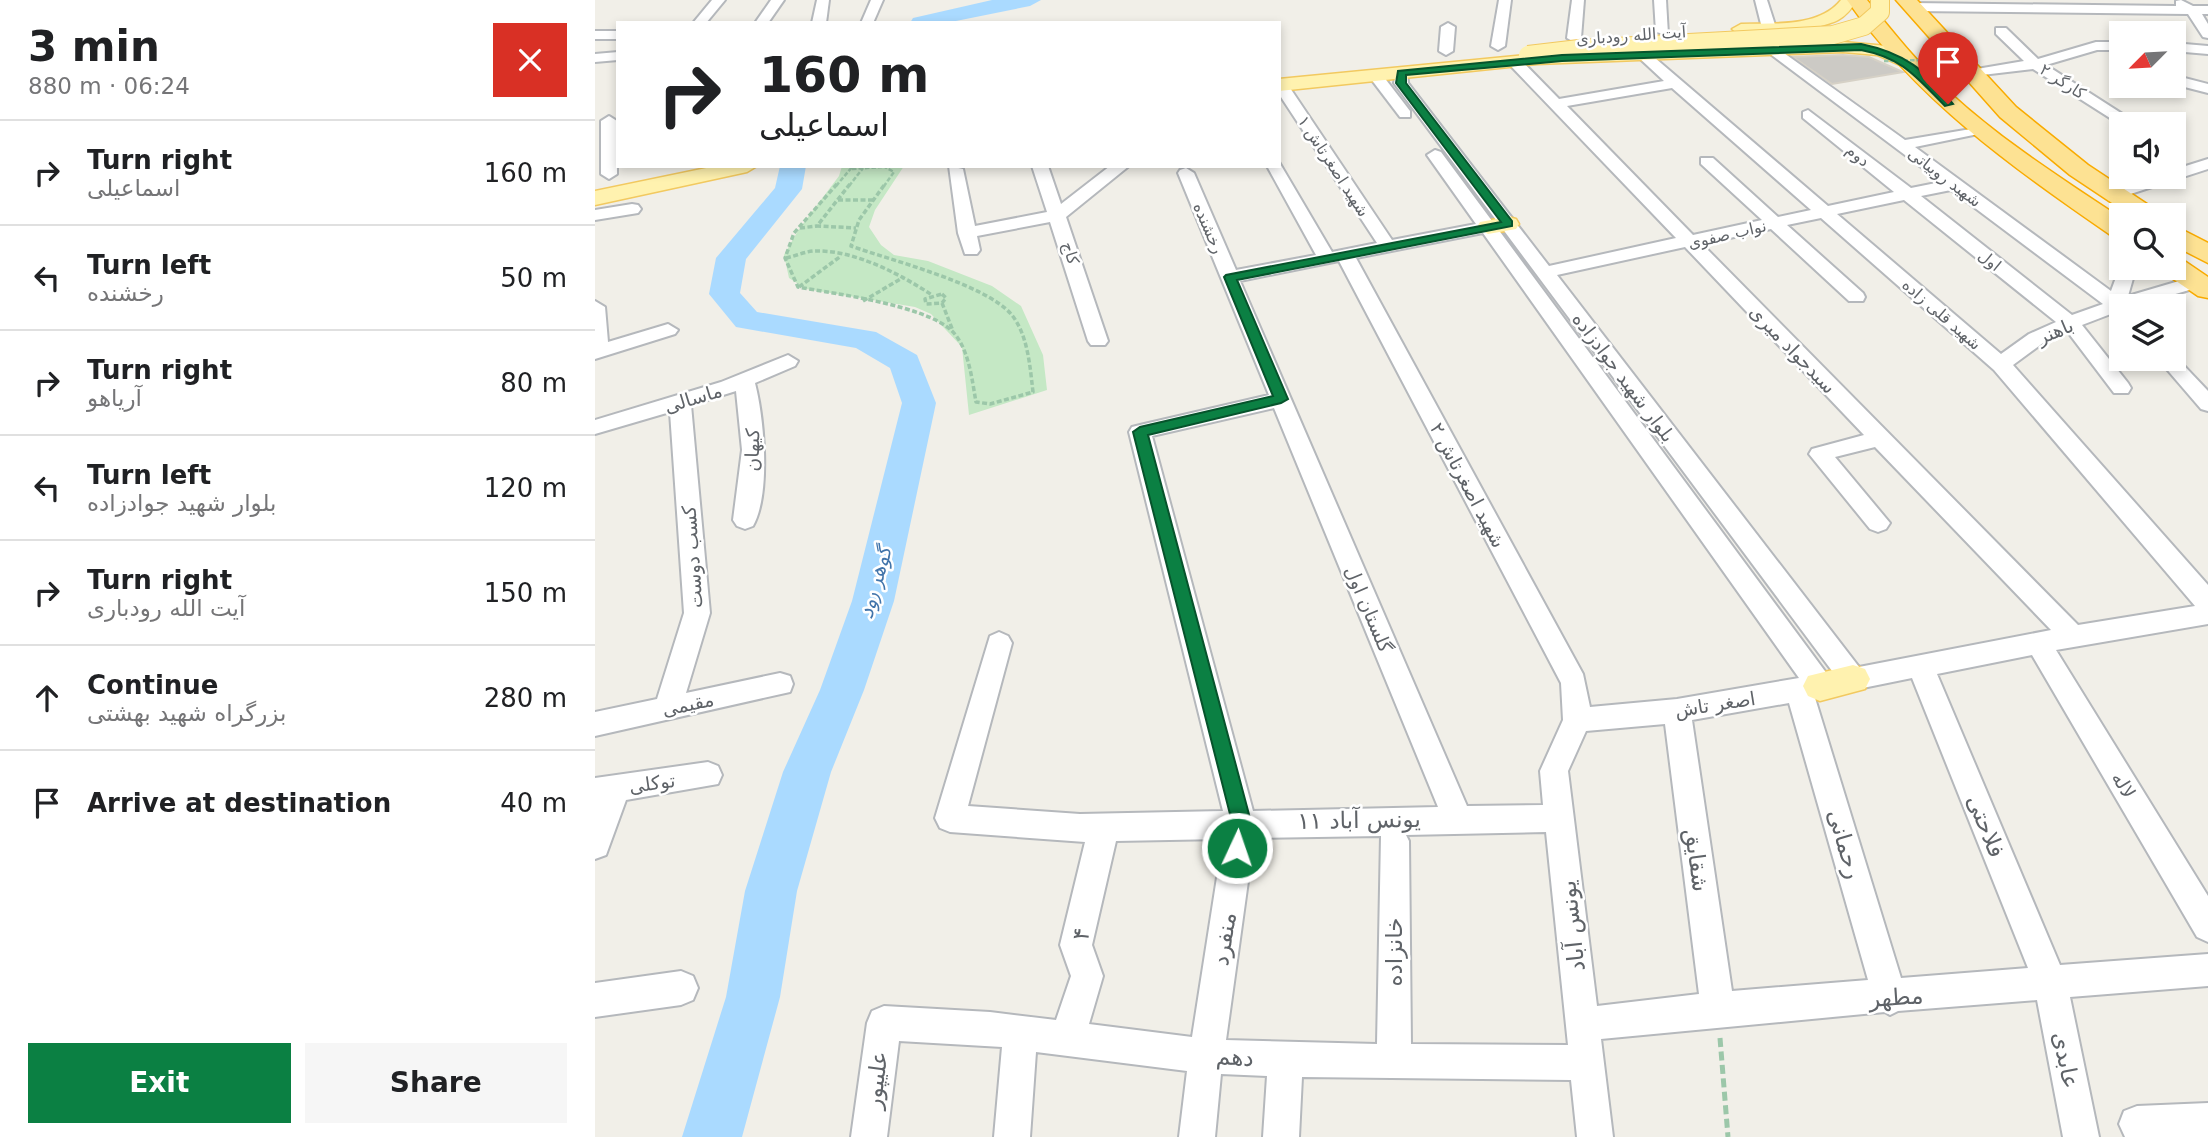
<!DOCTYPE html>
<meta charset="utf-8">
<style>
:root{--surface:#fff;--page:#f6f6f6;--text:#202124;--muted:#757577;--line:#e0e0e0;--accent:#0b8043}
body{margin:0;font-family:"DejaVu Sans","Noto Sans Arabic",sans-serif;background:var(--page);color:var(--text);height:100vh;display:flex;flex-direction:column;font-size:26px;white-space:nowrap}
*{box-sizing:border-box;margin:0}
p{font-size:23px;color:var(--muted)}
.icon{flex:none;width:38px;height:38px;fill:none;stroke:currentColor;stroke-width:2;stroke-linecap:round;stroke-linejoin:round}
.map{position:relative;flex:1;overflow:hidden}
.panel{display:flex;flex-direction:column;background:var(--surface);width:595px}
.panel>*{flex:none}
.banner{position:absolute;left:21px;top:21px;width:665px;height:147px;border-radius:0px;box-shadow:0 4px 10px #0003;background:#fff;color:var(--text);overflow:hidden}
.needle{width:46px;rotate:246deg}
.fabs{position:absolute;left:1514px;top:21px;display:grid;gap:14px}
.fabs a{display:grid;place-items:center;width:77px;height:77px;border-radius:0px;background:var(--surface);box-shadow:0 4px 10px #0003;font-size:35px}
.pin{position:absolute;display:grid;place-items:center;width:60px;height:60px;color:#fff;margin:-72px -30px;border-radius:50% 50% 50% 0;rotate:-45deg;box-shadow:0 0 7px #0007}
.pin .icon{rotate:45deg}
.me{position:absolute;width:77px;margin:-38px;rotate:3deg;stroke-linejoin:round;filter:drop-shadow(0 0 5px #0008)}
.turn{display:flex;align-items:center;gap:24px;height:147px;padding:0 28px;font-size:32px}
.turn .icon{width:91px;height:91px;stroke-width:2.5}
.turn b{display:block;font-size:49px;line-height:60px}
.round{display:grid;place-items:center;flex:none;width:74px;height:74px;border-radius:0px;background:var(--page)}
.summary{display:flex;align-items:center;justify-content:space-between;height:119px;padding:0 28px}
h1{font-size:42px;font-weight:600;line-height:52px}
.primary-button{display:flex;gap:14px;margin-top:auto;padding:14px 28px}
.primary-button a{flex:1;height:80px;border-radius:0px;background:var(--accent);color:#fff;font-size:28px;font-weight:600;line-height:80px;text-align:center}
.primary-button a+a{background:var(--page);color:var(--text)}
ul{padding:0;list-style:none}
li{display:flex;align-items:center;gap:21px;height:105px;padding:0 28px;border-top:2px solid var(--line)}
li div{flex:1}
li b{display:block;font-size:26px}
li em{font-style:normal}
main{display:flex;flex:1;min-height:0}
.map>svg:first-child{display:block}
</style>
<main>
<section class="panel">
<div class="summary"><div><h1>3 min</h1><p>880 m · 06:24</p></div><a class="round" style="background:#d93025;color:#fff"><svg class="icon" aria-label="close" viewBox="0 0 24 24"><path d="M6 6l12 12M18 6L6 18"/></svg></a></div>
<ul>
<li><svg class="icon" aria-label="right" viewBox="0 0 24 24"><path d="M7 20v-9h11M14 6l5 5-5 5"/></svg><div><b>Turn right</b><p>اسماعیلی</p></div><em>160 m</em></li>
<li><svg class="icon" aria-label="left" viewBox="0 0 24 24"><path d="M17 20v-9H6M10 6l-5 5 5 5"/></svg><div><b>Turn left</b><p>رخشنده</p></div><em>50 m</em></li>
<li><svg class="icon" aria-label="right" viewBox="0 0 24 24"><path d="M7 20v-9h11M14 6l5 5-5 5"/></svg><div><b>Turn right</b><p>آریاهو</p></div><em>80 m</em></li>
<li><svg class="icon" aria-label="left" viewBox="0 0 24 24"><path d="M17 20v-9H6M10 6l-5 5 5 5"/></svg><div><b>Turn left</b><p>بلوار شهید جوادزاده</p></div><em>120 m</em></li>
<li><svg class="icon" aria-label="right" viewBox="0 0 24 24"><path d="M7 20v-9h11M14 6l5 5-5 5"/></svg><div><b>Turn right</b><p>آیت الله رودباری</p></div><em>150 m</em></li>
<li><svg class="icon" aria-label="ahead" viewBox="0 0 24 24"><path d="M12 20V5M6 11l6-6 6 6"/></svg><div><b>Continue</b><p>بزرگراه شهید بهشتی</p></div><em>280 m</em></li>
<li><svg class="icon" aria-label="arrive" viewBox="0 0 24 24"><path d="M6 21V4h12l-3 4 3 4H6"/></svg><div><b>Arrive at destination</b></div><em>40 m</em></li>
</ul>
<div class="primary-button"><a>Exit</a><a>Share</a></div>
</section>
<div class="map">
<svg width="1613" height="1137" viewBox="0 0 1613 1137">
<rect width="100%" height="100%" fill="#f1efe8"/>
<polygon fill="#c5e8c5" points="247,166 309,166 280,210 274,227 286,245 299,255 333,261 397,286 426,306 448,355 452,390 374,415 367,347 336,314 320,307 211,289 194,278 189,255 204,229 244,176"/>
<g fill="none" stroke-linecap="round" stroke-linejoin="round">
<g fill="#aadaff" fill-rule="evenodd">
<polygon points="397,0 446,0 435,6 351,23 315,23 318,18"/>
<polygon points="185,166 211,166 207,189 151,259 145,293 162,312 281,332 322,355 341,403 299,601 269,690 236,772 202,891 185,997 147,1137 87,1137 131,997 150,891 188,772 225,690 257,601 307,403 295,368 261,348 141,327 114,294 121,258 180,188"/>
</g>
</g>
<polygon fill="#cccac5" stroke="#d6d1c6" stroke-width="2" points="1248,55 1274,57 1308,72 1237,84 1198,57"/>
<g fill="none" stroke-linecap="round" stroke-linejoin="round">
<g stroke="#b5b8bc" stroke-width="4">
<g id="minor">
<polygon points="117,0 130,0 111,23 98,23"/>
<polygon points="176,0 189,0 173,23 160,23"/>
<polygon points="222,0 234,0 231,23 217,23"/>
<polygon points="276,0 288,0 278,23 266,23"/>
<polygon points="904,0 916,0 910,46 903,50 896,46"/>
<polygon points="977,0 989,0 986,38 979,42 972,38"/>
<polygon points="1059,0 1071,0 1073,35 1061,32"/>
<polygon points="1160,0 1172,0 1181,28 1179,31 1167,28"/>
<polygon points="1586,0 1598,6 1613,6 1613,14 1607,14 1613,24 1613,38 1608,37 1593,14 1317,11 1311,7 1317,3 1581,6 1581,1"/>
<polygon points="853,23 860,27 858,51 851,55 844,51 846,27"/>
<polygon points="1401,28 1411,28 1443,59 1501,42 1526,42 1526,50 1502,50 1451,65 1543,124 1526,125 1438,69 1370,77 1370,71 1429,61 1401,34"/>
<rect x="0" y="31" width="23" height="8"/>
<polygon points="1578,43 1613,46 1613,54 1578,51"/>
<path d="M1179,46L1310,140L1388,127V133L1320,147L1516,291L1526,264V268H1541L1533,296L1601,276L1610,282L1608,286L1539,306H1526V314L1521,312L1487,325L1533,383L1536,388L1533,393H1519L1472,331L1448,343L1418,365L1613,585V624L1461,650L1613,896V942L1602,937L1437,655L1342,674L1465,965L1613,954V986L1475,997L1504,1137H1468L1442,1000L1303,1011L1295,1015L1290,1012L1006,1039L1018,1137H982L976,1080L707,1077L704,1137H668L672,1076L626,1074L620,1137H584L592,1071L441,1052L435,1137H399L407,1047L304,1041L292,1137H256L272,1023L277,1011L289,1006L395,1012L461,1020L476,976L465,945L490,842L355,832L345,828L340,818L395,636L404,632L413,636L417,643L373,806L485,814L628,811L534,432L537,427L545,425L674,395L583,173L585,170L591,168L599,173L641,270L721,255L672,166H684V162L737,252L782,243L684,94L686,81L691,82L797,240L881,224L832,155L840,150L846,152L1235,678L1238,686L1235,694L1220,698L1306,978L1433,968L1317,678L1258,690L1249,687L799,83L802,70H812L813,83L954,266L1081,238L914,64L912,61L919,57L924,58L964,99L1069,81L1041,55L1053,52L1233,206L1299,192L1208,118V112L1213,110L1316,188L1346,182L1174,53V47ZM1077,88L1216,210L1183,217L1118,158H1106V164L1167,220L1098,235L972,106ZM1356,190L1508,304L1477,315L1326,196ZM1309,200L1461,322L1434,334L1406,354L1242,214ZM1226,218L1399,370L1600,606L1483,625L1107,244L1176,229L1254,301H1268L1270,297L1268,293L1192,225ZM888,233L1204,678L1082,699L995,707L988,674L761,258ZM1090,247L1269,435L1217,449L1214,454L1275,529L1283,532L1291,529L1295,523L1240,457L1280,447L1456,630L1264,667L962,275ZM744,261L966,683L968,720L945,771L948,805L872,806L645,281ZM679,408L843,807L658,811L557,436ZM1194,703L1273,980L1137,991L1097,720ZM1070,724L1104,994L1002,1006L973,771L991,731ZM951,832L973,1045L816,1044L814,841L811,835ZM786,836L782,1044L631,1040L659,838ZM628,839L597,1037L494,1024L508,976L497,945L521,841Z"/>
<polygon points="23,52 23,60 0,62 0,54"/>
<polygon points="780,71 785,72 815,111 815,117 805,117 773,75"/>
<polygon points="1578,75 1613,84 1613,93 1578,84"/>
<polygon points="14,116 22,121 22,174 14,179 6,174 6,121"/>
<polygon points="1613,159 1613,169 1520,199 1512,194 1514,190 1560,177 1578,177 1578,170"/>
<polygon points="354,166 368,169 380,226 452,212 437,166 453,166 466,204 515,166 534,166 471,217 513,341 510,345 496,345 493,341 455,222 382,236 385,250 382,254 370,254 363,233"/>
<polygon points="37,204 43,205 46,209 43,213 0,220 0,210"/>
<polygon points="0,301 10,307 13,342 73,324 83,330 80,334 0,359"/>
<polygon points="1578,354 1613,391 1613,411 1606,409 1563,359 1578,359"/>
<path d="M193,355L203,361L200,366L160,383C169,418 176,494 158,526L150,529L142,526L138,520L147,450L141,391L96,405L115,613L91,693L185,673L195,676L198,684L195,692L0,736V712L62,699L89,613L75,412L0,434V420L126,382Z"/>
<polygon points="113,762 123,766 127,775 123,784 31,800 11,855 0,859 0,778"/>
<polygon points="86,971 98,976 103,988 98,1000 86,1005 0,1017 0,983"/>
<polygon points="1613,1103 1613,1137 1530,1137 1524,1124 1529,1111 1542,1106"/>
</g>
</g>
<g stroke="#f2c960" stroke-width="3">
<g id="major">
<path d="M1246,0H1262C1257,8 1252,15 1243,20C1227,29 1150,43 1137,29L1146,24C1177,23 1224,28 1246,0Z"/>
<polygon points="1248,42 1292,46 1323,64 1314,69 1282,55 1248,52 942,64 684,91 684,79 942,54"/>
<polygon points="121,166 162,166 152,172 0,205 0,191"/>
<polygon points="913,217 921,219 924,224 921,229 893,234 882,227 885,222"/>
<polygon points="1258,665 1270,669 1275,679 1270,689 1225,701 1213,696 1208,686 1213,676"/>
</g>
</g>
<g stroke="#f9ab00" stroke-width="3">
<g id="highway">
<path d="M1252,0H1272C1298,32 1323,64 1354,92C1406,140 1467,179 1526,218V238L1517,236C1417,167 1322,100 1252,0Z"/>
<polygon points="1301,0 1322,0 1421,107 1493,165 1561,210 1565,215 1535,215 1475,175 1405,117"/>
<polygon points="1578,225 1613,243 1613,263 1578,245"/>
<polygon points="1578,258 1588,260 1613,277 1613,298 1603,296 1568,272 1565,268 1578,268"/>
</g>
</g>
<g stroke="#9cc7a9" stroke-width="2.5" stroke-dasharray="4.5 2" stroke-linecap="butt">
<polyline points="288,166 299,172 289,186"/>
<polyline points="257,169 287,167"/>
<polyline points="241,186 258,166"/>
<polyline points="254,186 268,168"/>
</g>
<g stroke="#9cc7a9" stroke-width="3.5" stroke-dasharray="5 2.5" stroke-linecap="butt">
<path d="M242,184L199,233L190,258L203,287C241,294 330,305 357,331C374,348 377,380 381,402L395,404L438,392C435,367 433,334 416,314C390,284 295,260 256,246L264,220L290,184"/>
<polyline points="255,184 222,226 261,228"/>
<polyline points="243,200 279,200"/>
<polyline points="205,228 222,226"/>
<path d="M191,258C200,256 209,252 218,251C258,249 305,274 337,295"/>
<polyline points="204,287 246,256"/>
<polygon points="347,294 351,298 347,303 331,304 330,299"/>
<polyline points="268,301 309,277"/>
<polyline points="347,303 358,331"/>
</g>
<polyline stroke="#9cc7a9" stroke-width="5" stroke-dasharray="9 4.5" stroke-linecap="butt" points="1125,1038 1133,1137"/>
<use href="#minor" fill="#fff" fill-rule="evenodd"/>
<use href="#major" fill="#fff2af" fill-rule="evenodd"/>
<use href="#highway" fill="#fde293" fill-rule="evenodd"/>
<g stroke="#f2c960" stroke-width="20" stroke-linecap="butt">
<polyline id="major-bridge" points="933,55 984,49 1238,35 1269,26 1285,12 1285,0"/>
</g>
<polyline stroke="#9cc7a9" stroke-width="2.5" stroke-dasharray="4.5 2" stroke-linecap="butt" points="1289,61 1369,59"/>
<use href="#major-bridge" stroke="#fff2af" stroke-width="18"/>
</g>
<path fill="#0b8043" stroke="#07532c" stroke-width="2" d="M1266,44C1310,53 1330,70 1358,104L1350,106C1321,77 1308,58 1266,50L967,61L811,75V83L917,221V226L642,280L693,399L686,403L553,435L656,822L649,855L642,858L635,855L632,848L637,822L538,432L545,427L678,396L629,277L631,275L906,222L801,83L803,71L967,55Z"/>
<g text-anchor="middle" stroke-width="5" stroke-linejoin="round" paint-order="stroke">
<g font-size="16" fill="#5f6368" stroke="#fff">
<text transform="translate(1036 35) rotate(-4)" y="6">آیت الله رودباری</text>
<text transform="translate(1468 81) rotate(33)" y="6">کارگر ۲</text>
<text transform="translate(1263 155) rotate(38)" y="6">دوم</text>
<text transform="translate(739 166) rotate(57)" y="6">شهید اصغرتاش ۱</text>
<text transform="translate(1350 177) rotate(37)" y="6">شهید روبیاتی</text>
<text transform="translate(614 228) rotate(67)" y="6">رخشنده</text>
<text transform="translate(1132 234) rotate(-13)" y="6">نواب صفوی</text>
<text transform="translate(476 253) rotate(72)" y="6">کاج</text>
<text transform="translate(1395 260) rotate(39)" y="6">اول</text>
<text transform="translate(1347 314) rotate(41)" y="6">شهید قلی زاده</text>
</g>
<g font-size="19" fill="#5f6368" stroke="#fff">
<text transform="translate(1460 331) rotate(-23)" y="7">باهنر</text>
<text transform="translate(1198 349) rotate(46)" y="7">سیدجواد میری</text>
<text transform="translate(1029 377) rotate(53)" y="7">بلوار شهید جوادزاده</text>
<text transform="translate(98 398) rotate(-17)" y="7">ماسالی</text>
<text transform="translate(157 450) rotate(-89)" y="7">کیهان</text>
<text transform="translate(873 485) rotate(62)" y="7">شهید اصغرتاش ۲</text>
<text transform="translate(97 557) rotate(-94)" y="7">کسب دوست</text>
<text transform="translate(774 609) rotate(67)" y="7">گلستان اول</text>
<text transform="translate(93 704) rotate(-12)" y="7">مقیمی</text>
<text transform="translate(1120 704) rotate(-9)" y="7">اصغر تاش</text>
<text transform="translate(57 783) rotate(-8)" y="7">توکلی</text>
<text transform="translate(1529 785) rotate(59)" y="7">لاله</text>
</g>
<g font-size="21" font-style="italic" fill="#4174aa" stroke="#fff">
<text transform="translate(280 583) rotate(-74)" y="7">گوهر رود</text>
</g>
<g font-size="23" fill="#5f6368" stroke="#fff">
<text transform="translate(764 820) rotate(-1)" y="8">یونس آباد ۱۱</text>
<text transform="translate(1391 826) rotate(68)" y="8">فلاحتی</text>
<text transform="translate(1250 844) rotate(74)" y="8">رحمانی</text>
<text transform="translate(1102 860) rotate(82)" y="8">شقایق</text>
<text transform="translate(977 926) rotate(-96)" y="8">یونس آباد</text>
<text transform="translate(486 934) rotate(-82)" y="8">۴</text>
<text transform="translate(629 939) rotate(-81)" y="8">منفرد</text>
<text transform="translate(799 952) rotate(-90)" y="8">خانزاده</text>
<text transform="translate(1301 997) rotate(-4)" y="8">مطهر</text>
<text transform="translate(640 1057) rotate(4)" y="8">دهم</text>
<text transform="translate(1471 1060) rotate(79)" y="8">عابدی</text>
<text transform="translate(281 1080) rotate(-83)" y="8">علیپور</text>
</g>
</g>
</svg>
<div class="fabs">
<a><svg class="needle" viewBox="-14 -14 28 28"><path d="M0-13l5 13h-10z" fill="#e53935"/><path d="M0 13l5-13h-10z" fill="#757577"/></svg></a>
<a><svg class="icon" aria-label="sound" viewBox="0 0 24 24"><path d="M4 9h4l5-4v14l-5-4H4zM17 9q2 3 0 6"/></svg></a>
<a><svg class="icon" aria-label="search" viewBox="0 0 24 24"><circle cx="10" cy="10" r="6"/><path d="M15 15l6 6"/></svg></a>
<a><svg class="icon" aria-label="layers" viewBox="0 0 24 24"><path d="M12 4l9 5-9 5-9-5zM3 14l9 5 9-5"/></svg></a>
</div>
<div class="pin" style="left:1353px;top:104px;background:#d93025"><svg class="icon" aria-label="arrive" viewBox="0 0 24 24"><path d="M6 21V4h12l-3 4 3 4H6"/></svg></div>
<svg class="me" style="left:642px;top:848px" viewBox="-20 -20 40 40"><circle r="17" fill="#0b8043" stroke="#fff" stroke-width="3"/><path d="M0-11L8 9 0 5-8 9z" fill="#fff"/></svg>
<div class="banner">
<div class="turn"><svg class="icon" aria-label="right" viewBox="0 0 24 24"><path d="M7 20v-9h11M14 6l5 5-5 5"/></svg><div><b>160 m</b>اسماعیلی</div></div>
</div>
</div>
</main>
